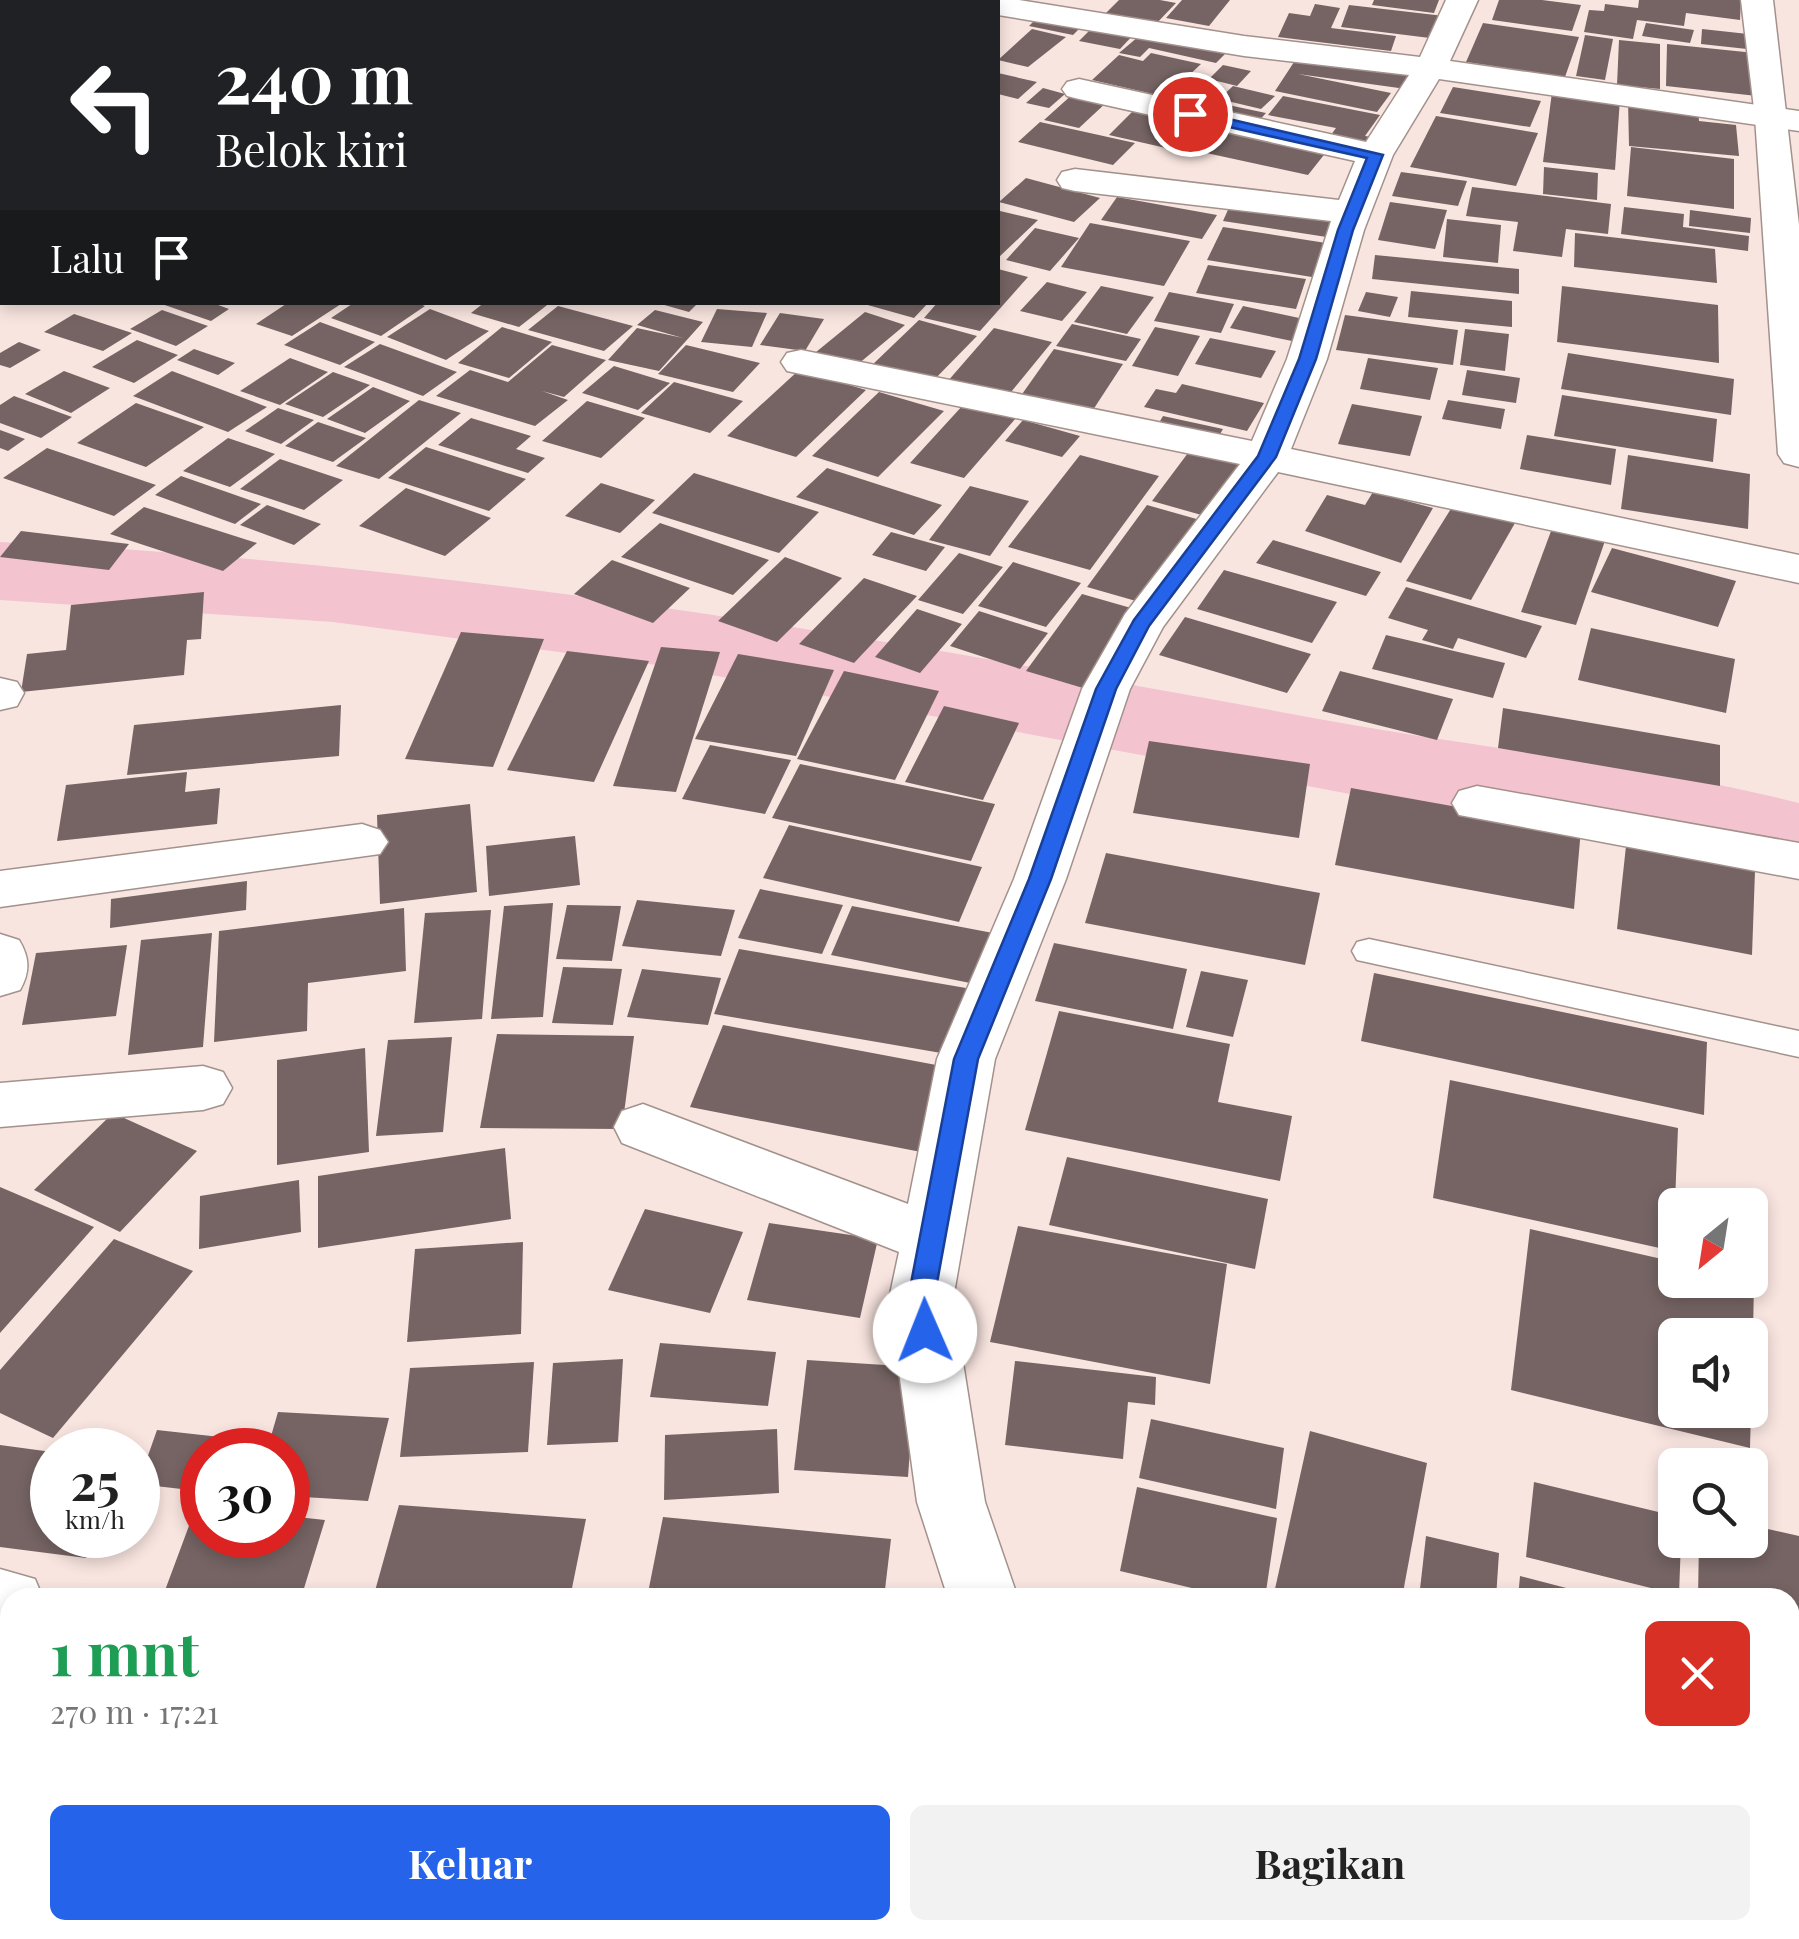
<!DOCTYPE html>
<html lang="id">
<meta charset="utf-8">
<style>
:root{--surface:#fff;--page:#f2f2f2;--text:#222;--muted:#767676;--accent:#2563eb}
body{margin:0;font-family:"Playfair Display",serif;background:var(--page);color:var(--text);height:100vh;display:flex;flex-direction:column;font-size:38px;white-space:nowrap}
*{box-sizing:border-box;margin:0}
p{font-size:32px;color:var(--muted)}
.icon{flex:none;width:55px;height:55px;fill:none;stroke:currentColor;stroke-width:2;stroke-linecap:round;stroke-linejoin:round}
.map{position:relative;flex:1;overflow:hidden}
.panel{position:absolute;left:0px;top:1588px;width:1800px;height:352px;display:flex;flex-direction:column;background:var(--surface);border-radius:30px 30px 0 0;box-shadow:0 5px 15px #0003}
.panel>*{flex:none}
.guide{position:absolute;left:0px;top:0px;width:1000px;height:305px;box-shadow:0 5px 15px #0003;background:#202124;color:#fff;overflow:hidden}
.needle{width:65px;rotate:210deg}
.controls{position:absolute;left:1658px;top:1188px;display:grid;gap:20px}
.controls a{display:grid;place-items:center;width:110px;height:110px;border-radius:15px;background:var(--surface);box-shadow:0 5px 15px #0003;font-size:50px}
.speed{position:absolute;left:30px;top:1428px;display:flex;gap:20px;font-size:50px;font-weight:700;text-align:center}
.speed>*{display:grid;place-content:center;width:130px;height:130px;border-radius:50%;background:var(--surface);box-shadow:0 5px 15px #0003;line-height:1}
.speed small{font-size:25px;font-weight:400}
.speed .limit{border:15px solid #d22;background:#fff;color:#111}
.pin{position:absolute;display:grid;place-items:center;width:85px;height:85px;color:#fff;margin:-42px;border:5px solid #fff;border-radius:50%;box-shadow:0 2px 10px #0007}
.me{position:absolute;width:110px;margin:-55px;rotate:359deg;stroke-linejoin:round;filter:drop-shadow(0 0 8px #0008)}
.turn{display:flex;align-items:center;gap:35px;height:210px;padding:0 50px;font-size:45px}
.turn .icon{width:130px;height:130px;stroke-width:2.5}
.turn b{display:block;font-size:70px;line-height:85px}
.then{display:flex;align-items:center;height:95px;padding:0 50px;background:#0003;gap:20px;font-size:38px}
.round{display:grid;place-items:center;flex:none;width:105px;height:105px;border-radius:15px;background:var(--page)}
.headline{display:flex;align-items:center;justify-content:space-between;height:170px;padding:0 50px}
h1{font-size:60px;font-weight:700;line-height:75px;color:#1e9e55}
.button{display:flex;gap:20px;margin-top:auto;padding:20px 50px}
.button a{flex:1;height:115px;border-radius:15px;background:var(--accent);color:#fff;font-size:40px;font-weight:700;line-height:115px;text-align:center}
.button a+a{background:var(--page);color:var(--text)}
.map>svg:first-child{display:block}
</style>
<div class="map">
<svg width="1799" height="1939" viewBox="0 0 1799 1939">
<rect width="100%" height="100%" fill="#f9e5e0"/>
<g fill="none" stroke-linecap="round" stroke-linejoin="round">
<path fill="#f4c3d0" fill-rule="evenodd" d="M0,542C447,563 874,636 1313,718C1475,748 1639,763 1799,803V879L1622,838L1382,800L664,666L333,622L0,600Z"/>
</g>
<g fill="#766464">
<polygon points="1119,0 1160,0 1176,3 1154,26 1103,16"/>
<polygon points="1182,0 1230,0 1209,26 1166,18"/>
<polygon points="1374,0 1439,0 1434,13 1372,5"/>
<polygon points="1499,0 1542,0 1581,5 1572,31 1492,20"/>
<polygon points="1639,0 1741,0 1740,20 1686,13 1684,26 1637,20 1633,39 1584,32 1589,10 1604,11 1605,4 1638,8"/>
<polygon points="1315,4 1340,8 1331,28 1396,36 1391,51 1278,37 1289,13 1310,16"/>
<polygon points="1349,5 1444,16 1438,39 1341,27"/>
<polygon points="1040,15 1084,24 1073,35 1029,26"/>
<polygon points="1483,23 1579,37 1565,77 1466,62"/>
<polygon points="1646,23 1694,30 1690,43 1642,36"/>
<polygon points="1096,24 1136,32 1120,49 1079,41"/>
<polygon points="1032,29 1066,37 1028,67 998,60"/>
<polygon points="1702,29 1748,34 1747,49 1701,44"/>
<polygon points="1145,31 1232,47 1216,63 1149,48 1140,57 1119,53"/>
<polygon points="1585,35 1613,39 1605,80 1576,76"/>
<polygon points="1619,40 1660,44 1660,89 1617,85"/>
<polygon points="1667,44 1755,53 1757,96 1666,86"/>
<polygon points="1151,53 1201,64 1166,97 1092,80 1119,55 1143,61"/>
<polygon points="1298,56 1415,73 1406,89 1298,74 1391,93 1377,112 1275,91"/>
<polygon points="1223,65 1251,71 1237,86 1209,79"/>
<polygon points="998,73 1037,82 1018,99 998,94"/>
<polygon points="1233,86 1275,96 1261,109 1219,99"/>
<polygon points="1453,87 1541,101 1530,127 1440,113"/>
<polygon points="1043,88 1065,94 1049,108 1026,103"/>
<polygon points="1552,92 1620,99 1615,170 1543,162"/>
<polygon points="1074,93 1108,101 1079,128 1044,120"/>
<polygon points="1283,96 1380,115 1365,136 1372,137 1362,151 1325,143 1336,128 1268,115"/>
<polygon points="1628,100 1698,107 1699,121 1736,125 1739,156 1629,146"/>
<polygon points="1214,102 1266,113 1256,124 1200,116"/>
<polygon points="1137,107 1193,119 1166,148 1109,135"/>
<polygon points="1436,116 1538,133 1516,186 1410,167"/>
<polygon points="1040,122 1135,143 1113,165 1018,142"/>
<polygon points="1209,126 1327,151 1308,175 1188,149"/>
<polygon points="1631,147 1734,159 1734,209 1627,196"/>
<polygon points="1544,167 1598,173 1597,200 1543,194"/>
<polygon points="1401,172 1467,181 1458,206 1392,196"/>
<polygon points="1026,178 1100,198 1074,222 999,202"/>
<polygon points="1472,187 1611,204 1608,234 1566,229 1562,257 1513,251 1518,222 1466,216"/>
<polygon points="1117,197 1217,215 1202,239 1101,220"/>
<polygon points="1390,202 1447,210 1435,249 1378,240"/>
<polygon points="1231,203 1340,219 1333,238 1223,221"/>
<polygon points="1624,207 1684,214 1683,227 1749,236 1748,251 1621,234"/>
<polygon points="1690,210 1751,218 1750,233 1689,226"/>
<polygon points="1000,211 1038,220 998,258 998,213"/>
<polygon points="1447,219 1501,225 1498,263 1443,257"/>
<polygon points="1090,223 1190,241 1164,286 1061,267"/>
<polygon points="1223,227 1326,243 1312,277 1207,260"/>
<polygon points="1035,228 1079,238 1050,271 1006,260"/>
<polygon points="1575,233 1715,249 1717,283 1574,267"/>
<polygon points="1375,255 1519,269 1519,294 1372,279"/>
<polygon points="1208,265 1306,279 1296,309 1196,293"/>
<polygon points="998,269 1028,277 980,331 924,318 938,302 998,302"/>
<polygon points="1047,282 1087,292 1062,321 1020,311"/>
<polygon points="1101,286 1154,297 1127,334 1074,322"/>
<polygon points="1562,286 1718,305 1719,363 1557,342"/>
<polygon points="1411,291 1512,301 1512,327 1408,317"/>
<polygon points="1169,292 1234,304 1221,333 1154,321"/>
<polygon points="1366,292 1398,297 1390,317 1358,311"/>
<polygon points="156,302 210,302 229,309 211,321"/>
<polygon points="289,302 344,302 292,336 256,324"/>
<polygon points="355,302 415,302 425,306 381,336 331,318"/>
<polygon points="485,302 551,302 519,327 471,313"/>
<polygon points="654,302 699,302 689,312"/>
<polygon points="857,302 929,302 914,318"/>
<polygon points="558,306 633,326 604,351 528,330"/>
<polygon points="1243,306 1304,319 1292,341 1230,328"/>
<polygon points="430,309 489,331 446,360 387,337"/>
<polygon points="717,309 767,313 752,347 701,342"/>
<polygon points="162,310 208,326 176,346 130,329"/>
<polygon points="655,310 703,322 659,371 608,360 637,328 683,338 637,325"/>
<polygon points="865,312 905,325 851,370 810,357"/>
<polygon points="780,313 824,319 805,351 760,345"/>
<polygon points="74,314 132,333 103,351 44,332"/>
<polygon points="1345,315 1458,330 1453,365 1336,350"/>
<polygon points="919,320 977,336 929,385 869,368"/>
<polygon points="320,322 375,342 340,365 284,345"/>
<polygon points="1072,324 1141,339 1126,361 1056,346"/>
<polygon points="502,327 552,342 509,378 458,363"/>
<polygon points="1155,327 1200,336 1178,376 1132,366"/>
<polygon points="994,328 1052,342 1007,397 947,382"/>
<polygon points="1465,329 1509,334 1505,371 1460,365"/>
<polygon points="1210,338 1276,351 1261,378 1195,364"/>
<polygon points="137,340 178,355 134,383 92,367"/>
<polygon points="19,342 41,350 10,368 0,365 0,353"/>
<polygon points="380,344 457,372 423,396 344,367"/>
<polygon points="552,345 606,360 564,397 542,391 568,400 535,426 436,396 470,370 508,382"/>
<polygon points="686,345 760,363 733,392 658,374"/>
<polygon points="194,349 235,363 218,375 177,360"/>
<polygon points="1054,349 1123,364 1091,413 1020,397"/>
<polygon points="1568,353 1734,379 1731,415 1561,389"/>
<polygon points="290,358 328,372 280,405 240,391"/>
<polygon points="1368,358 1438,368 1430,400 1360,389"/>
<polygon points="614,366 670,383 638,410 582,393"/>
<polygon points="799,370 866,390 796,457 727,436"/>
<polygon points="1467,370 1520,378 1516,403 1462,395"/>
<polygon points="64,371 110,388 71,413 25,394"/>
<polygon points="172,371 220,389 267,407 228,432 133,396"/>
<polygon points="333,372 370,385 323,417 285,404"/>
<polygon points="674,382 743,401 710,433 641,413"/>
<polygon points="1182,384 1264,403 1247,431 1144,407 1156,389 1176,393"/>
<polygon points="373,387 410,401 365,433 327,419"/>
<polygon points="879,392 944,411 878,477 812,456"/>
<polygon points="1562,395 1717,419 1713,462 1554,436"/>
<polygon points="14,396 72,417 41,438 0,423 0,405"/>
<polygon points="419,400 461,413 379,479 336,466"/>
<polygon points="1448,400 1505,409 1501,429 1442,419"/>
<polygon points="587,401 645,418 601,458 542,441"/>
<polygon points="136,403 204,427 146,467 77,443"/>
<polygon points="964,404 1016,418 964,478 910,463"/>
<polygon points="1352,404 1422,416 1410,456 1338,444"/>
<polygon points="278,408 314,420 281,444 245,431"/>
<polygon points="1163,416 1223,429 1216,441 1156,428"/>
<polygon points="471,418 531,436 516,449 545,458 528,473 438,445"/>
<polygon points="1023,420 1080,436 1062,457 1005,441"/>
<polygon points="318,422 366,438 333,462 285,446"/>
<polygon points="0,430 25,439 8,451 0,448"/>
<polygon points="1527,435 1616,449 1611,485 1520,469"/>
<polygon points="228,438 275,454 230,487 183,471"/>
<polygon points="426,447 526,479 489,511 388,478"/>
<polygon points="47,448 156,485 114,516 3,478"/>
<polygon points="1191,449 1242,463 1205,516 1152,501"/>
<polygon points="1080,455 1159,476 1090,570 1008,547"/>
<polygon points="1628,455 1750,474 1748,529 1621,509"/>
<polygon points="280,459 343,480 304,510 240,489"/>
<polygon points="827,468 942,505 914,535 796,497"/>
<polygon points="694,473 819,512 779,553 652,513"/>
<polygon points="181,476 261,504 235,524 155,495"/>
<polygon points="601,483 655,500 620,533 565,516"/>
<polygon points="970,486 1029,501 990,556 929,540"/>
<polygon points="406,488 491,518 445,556 359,526"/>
<polygon points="1373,492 1433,508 1401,563 1305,531 1327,495 1365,505"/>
<polygon points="1457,499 1519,516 1471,600 1406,581"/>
<polygon points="267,505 321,524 294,545 240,525"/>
<polygon points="1147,505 1200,520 1143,603 1087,587"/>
<polygon points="144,507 257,543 223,571 110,534"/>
<polygon points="660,523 769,560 733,595 621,557"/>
<polygon points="1554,523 1607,535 1576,625 1521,612"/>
<polygon points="21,531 129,544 109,570 0,557"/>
<polygon points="891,532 945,547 926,571 872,555"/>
<polygon points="1273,540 1381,572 1366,596 1256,563"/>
<polygon points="1612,548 1736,581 1718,627 1591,592"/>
<polygon points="959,553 1003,567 963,614 918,600"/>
<polygon points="785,557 842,578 777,642 718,621"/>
<polygon points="612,560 690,588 653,623 574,594"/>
<polygon points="1013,562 1081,583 1046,627 978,606"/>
<polygon points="1224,570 1337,602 1312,643 1197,609"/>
<polygon points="864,578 917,596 854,663 799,644"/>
<polygon points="1406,587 1542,626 1526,658 1458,638 1453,649 1422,640 1428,630 1388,618"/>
<polygon points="204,592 201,639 187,640 184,675 21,692 27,654 66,650 71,605"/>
<polygon points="1082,594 1138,610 1083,688 1026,671"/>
<polygon points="917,609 962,624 920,673 875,657"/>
<polygon points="979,611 1048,633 1020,669 950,646"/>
<polygon points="1185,617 1311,654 1287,693 1159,655"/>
<polygon points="1591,628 1735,659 1726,713 1578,680"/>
<polygon points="461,632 544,639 493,767 405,759"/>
<polygon points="1386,635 1505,663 1493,698 1372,669"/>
<polygon points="661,647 720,652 676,792 613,786"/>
<polygon points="567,651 649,661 594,782 507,770"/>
<polygon points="738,654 834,670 796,756 695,739"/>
<polygon points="844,671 939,691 895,780 797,759"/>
<polygon points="1340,671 1453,699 1437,740 1322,711"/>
<polygon points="341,705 339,756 127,775 134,725"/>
<polygon points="944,706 1019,723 983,800 905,782"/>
<polygon points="1503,708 1720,745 1720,786 1498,748"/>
<polygon points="1149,741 1310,764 1299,838 1133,813"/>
<polygon points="710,745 791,760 765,814 682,799"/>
<polygon points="800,764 995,804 971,861 772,818"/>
<polygon points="187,772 185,792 220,788 217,824 57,841 66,785"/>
<polygon points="1351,788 1581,829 1574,909 1335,865"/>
<polygon points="470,804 477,892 380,904 377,815"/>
<polygon points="789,825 982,867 959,922 763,878"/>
<polygon points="575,836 580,885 489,896 486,846"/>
<polygon points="1626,846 1755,871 1752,955 1617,929"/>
<polygon points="1106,853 1320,893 1305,965 1085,923"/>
<polygon points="247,881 246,910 110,928 111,899"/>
<polygon points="760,889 843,905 822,954 738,938"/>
<polygon points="637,900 735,910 721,956 622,946"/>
<polygon points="553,903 543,1017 491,1019 504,906"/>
<polygon points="567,905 621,906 612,961 556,959"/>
<polygon points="852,906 998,934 980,985 831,955"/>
<polygon points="404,908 406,971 308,983 307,1031 214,1042 219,931"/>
<polygon points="491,910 482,1019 414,1023 425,913"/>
<polygon points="212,933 203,1047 128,1055 141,940"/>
<polygon points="1054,943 1187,969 1173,1029 1035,1001"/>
<polygon points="127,945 116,1016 22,1025 36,953"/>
<polygon points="739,949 966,988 947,1054 714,1014"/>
<polygon points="563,967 622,969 613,1025 552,1023"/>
<polygon points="642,969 721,978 708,1025 627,1017"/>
<polygon points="1201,971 1248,980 1233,1037 1186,1027"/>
<polygon points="1374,973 1707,1042 1704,1115 1361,1041"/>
<polygon points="1059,1011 1230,1044 1218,1102 1292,1116 1280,1181 1025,1130"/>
<polygon points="723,1025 947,1067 921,1152 690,1107"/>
<polygon points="497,1034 634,1036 622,1129 480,1128"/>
<polygon points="452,1037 443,1132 376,1136 388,1040"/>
<polygon points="365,1048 369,1152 277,1165 277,1060"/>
<polygon points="1450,1080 1678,1128 1673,1251 1433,1198"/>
<polygon points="113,1113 197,1151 120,1232 34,1190"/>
<polygon points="505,1148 511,1219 318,1248 318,1176"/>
<polygon points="1067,1157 1268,1199 1255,1269 1049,1225"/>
<polygon points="299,1180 301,1232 199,1249 200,1196"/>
<polygon points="0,1187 94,1227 0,1333"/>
<polygon points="645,1209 743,1232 710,1313 608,1290"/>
<polygon points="769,1223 878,1239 860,1318 747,1300"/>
<polygon points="1018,1226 1227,1264 1210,1384 990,1342"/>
<polygon points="1530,1229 1675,1262 1675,1280 1754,1280 1753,1335 1675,1335 1675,1410 1751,1410 1750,1448 1511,1390"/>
<polygon points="114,1239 193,1271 53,1438 0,1413 0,1370"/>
<polygon points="523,1242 521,1334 407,1342 415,1249"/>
<polygon points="660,1343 776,1352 768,1406 650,1397"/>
<polygon points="623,1359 618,1442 547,1445 553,1363"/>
<polygon points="807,1360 916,1367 908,1477 794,1470"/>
<polygon points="1015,1361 1156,1377 1155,1405 1128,1402 1123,1459 1005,1445"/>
<polygon points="534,1362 528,1452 400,1457 410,1368"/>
<polygon points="278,1412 389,1418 368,1501 288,1496 288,1450 267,1450"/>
<polygon points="1151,1419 1284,1448 1276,1509 1139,1478"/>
<polygon points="777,1429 779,1493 664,1500 665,1435"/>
<polygon points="157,1430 220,1437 215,1450 202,1450 199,1491 138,1484"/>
<polygon points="1310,1431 1427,1463 1402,1598 1273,1598"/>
<polygon points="0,1445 52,1452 52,1535 96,1535 86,1558 0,1547"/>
<polygon points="1534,1482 1675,1516 1675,1540 1681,1540 1679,1595 1526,1557"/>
<polygon points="1137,1487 1277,1518 1265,1598 1234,1598 1120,1571"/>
<polygon points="399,1505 586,1519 570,1598 373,1598"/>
<polygon points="196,1507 202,1507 202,1535 288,1535 288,1516 325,1520 301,1598 164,1593"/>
<polygon points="663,1517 891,1539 884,1598 647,1598"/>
<polygon points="1750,1525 1799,1536 1799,1779 1790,1777 1790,1598 1698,1598 1699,1540 1750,1540"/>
<polygon points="1426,1536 1499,1553 1496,1598 1419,1598"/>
<polygon points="1520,1576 1597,1596 1596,1598 1518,1598"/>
<polygon points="0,1665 10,1667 10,1688 0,1711"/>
<polygon points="10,1718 10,1803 0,1802 0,1741"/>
<polygon points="0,1810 10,1811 10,1918 2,1939"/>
<polygon points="141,1930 236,1930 233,1939 138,1939"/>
<polygon points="265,1930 397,1930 395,1939 263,1939"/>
<polygon points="454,1930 622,1930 620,1939 451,1939"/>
<polygon points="668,1930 733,1930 731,1939 700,1939"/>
<polygon points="754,1930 847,1930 844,1939 750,1939"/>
<polygon points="917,1930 1016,1930 1013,1939 914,1939"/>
<polygon points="1034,1930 1151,1930 1149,1939 1032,1939"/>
<polygon points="1282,1930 1434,1930 1454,1939 1279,1939"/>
</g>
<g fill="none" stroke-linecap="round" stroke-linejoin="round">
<g stroke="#a3918b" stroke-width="3">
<polygon id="service" points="1369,939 1799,1031 1799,1057 1357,960 1352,951 1357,942"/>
</g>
<g stroke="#a3918b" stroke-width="3">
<g id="minor">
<polygon points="66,0 105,0 107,2 65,2"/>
<polygon points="675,0 718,0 720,2 677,2"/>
<polygon points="986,0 1019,0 1244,36 1420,57 1446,0 1478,0 1450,61 1799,111 1799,131 1439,79 1393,155 1364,230 1327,359 1291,449 1799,555 1799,583 1278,472 1163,627 1130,689 1066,879 995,1059 953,1299 985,1502 1018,1598 948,1598 917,1502 889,1299 899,1252 622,1143 614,1127 622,1111 643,1104 908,1204 937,1059 1014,879 1082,689 1125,614 1240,464 801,374 787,371 781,362 787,353 801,350 1252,441 1287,359 1331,221 1075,191 1062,188 1057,180 1062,172 1075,169 1339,200 1355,161 1079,99 1067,96 1062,89 1067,82 1079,79 1366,142 1409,75 1244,56 998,15 998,2"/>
<polygon points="2,192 2,216 0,217 0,193"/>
<polygon points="0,678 17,682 24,693 17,706 0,710"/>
<polygon points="1477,786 1799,843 1799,879 1459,815 1452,803 1459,791"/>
<polygon points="362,824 380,830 388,842 380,854 0,907 0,871"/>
<path d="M0,934L19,940C30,958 30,972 20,990L0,996Z"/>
<polygon points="203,1066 223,1072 232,1088 223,1104 203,1110 0,1127 0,1083"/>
<polygon points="0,1569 35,1579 43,1598 10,1598 10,1635 0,1633"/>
<polygon points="1790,1854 1799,1856 1799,1934 1786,1930 1790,1930"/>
<polygon points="1127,1930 1205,1930 1203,1939 1125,1939"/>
</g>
</g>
<g stroke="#a3918b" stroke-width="3">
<g id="tertiary">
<polygon points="1741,0 1773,0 1799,225 1799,467 1784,463 1778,454 1755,117"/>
<polygon points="2,24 2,46 0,47 0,25"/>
<polygon points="2,66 2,88 0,89 0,67"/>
</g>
</g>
<use href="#service" fill="#fff" fill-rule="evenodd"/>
<use href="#minor" fill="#fff" fill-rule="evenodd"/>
<use href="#tertiary" fill="#fff" fill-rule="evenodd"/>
</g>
<polygon fill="#2563eb" stroke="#184099" stroke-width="2.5" points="1190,110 1383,155 1353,230 1316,359 1276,457 1149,626 1116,689 1051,879 978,1059 934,1299 938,1331 934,1339 915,1339 908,1299 954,1059 1029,879 1096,689 1134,620 1258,456 1299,359 1338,230 1367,158 1185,117"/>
</svg>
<div class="controls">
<a><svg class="needle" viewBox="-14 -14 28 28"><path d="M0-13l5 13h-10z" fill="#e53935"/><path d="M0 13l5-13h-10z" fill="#767676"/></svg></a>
<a><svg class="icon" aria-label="sound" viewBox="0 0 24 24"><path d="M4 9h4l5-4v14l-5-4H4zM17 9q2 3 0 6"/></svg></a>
<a><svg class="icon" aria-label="search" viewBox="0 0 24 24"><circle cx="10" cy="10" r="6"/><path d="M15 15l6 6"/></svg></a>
</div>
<div class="speed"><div>25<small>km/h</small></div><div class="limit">30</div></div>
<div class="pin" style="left:1190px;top:114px;background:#d93025"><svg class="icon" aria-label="arrive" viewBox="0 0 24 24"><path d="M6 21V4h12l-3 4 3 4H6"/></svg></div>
<svg class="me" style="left:925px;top:1331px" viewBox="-20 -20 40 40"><circle r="19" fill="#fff"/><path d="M0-13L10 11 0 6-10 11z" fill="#2563eb"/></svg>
<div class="guide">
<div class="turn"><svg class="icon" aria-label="left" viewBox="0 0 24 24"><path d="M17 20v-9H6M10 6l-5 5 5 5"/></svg><div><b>240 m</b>Belok kiri</div></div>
<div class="then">Lalu<svg class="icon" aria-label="arrive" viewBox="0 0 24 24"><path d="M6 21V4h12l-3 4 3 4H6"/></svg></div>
</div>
<section class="panel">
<div class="headline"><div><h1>1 mnt</h1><p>270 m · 17:21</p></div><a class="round" style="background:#d93025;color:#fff"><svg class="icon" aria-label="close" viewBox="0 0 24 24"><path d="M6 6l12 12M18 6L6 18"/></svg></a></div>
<div class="button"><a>Keluar</a><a>Bagikan</a></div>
</section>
</div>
